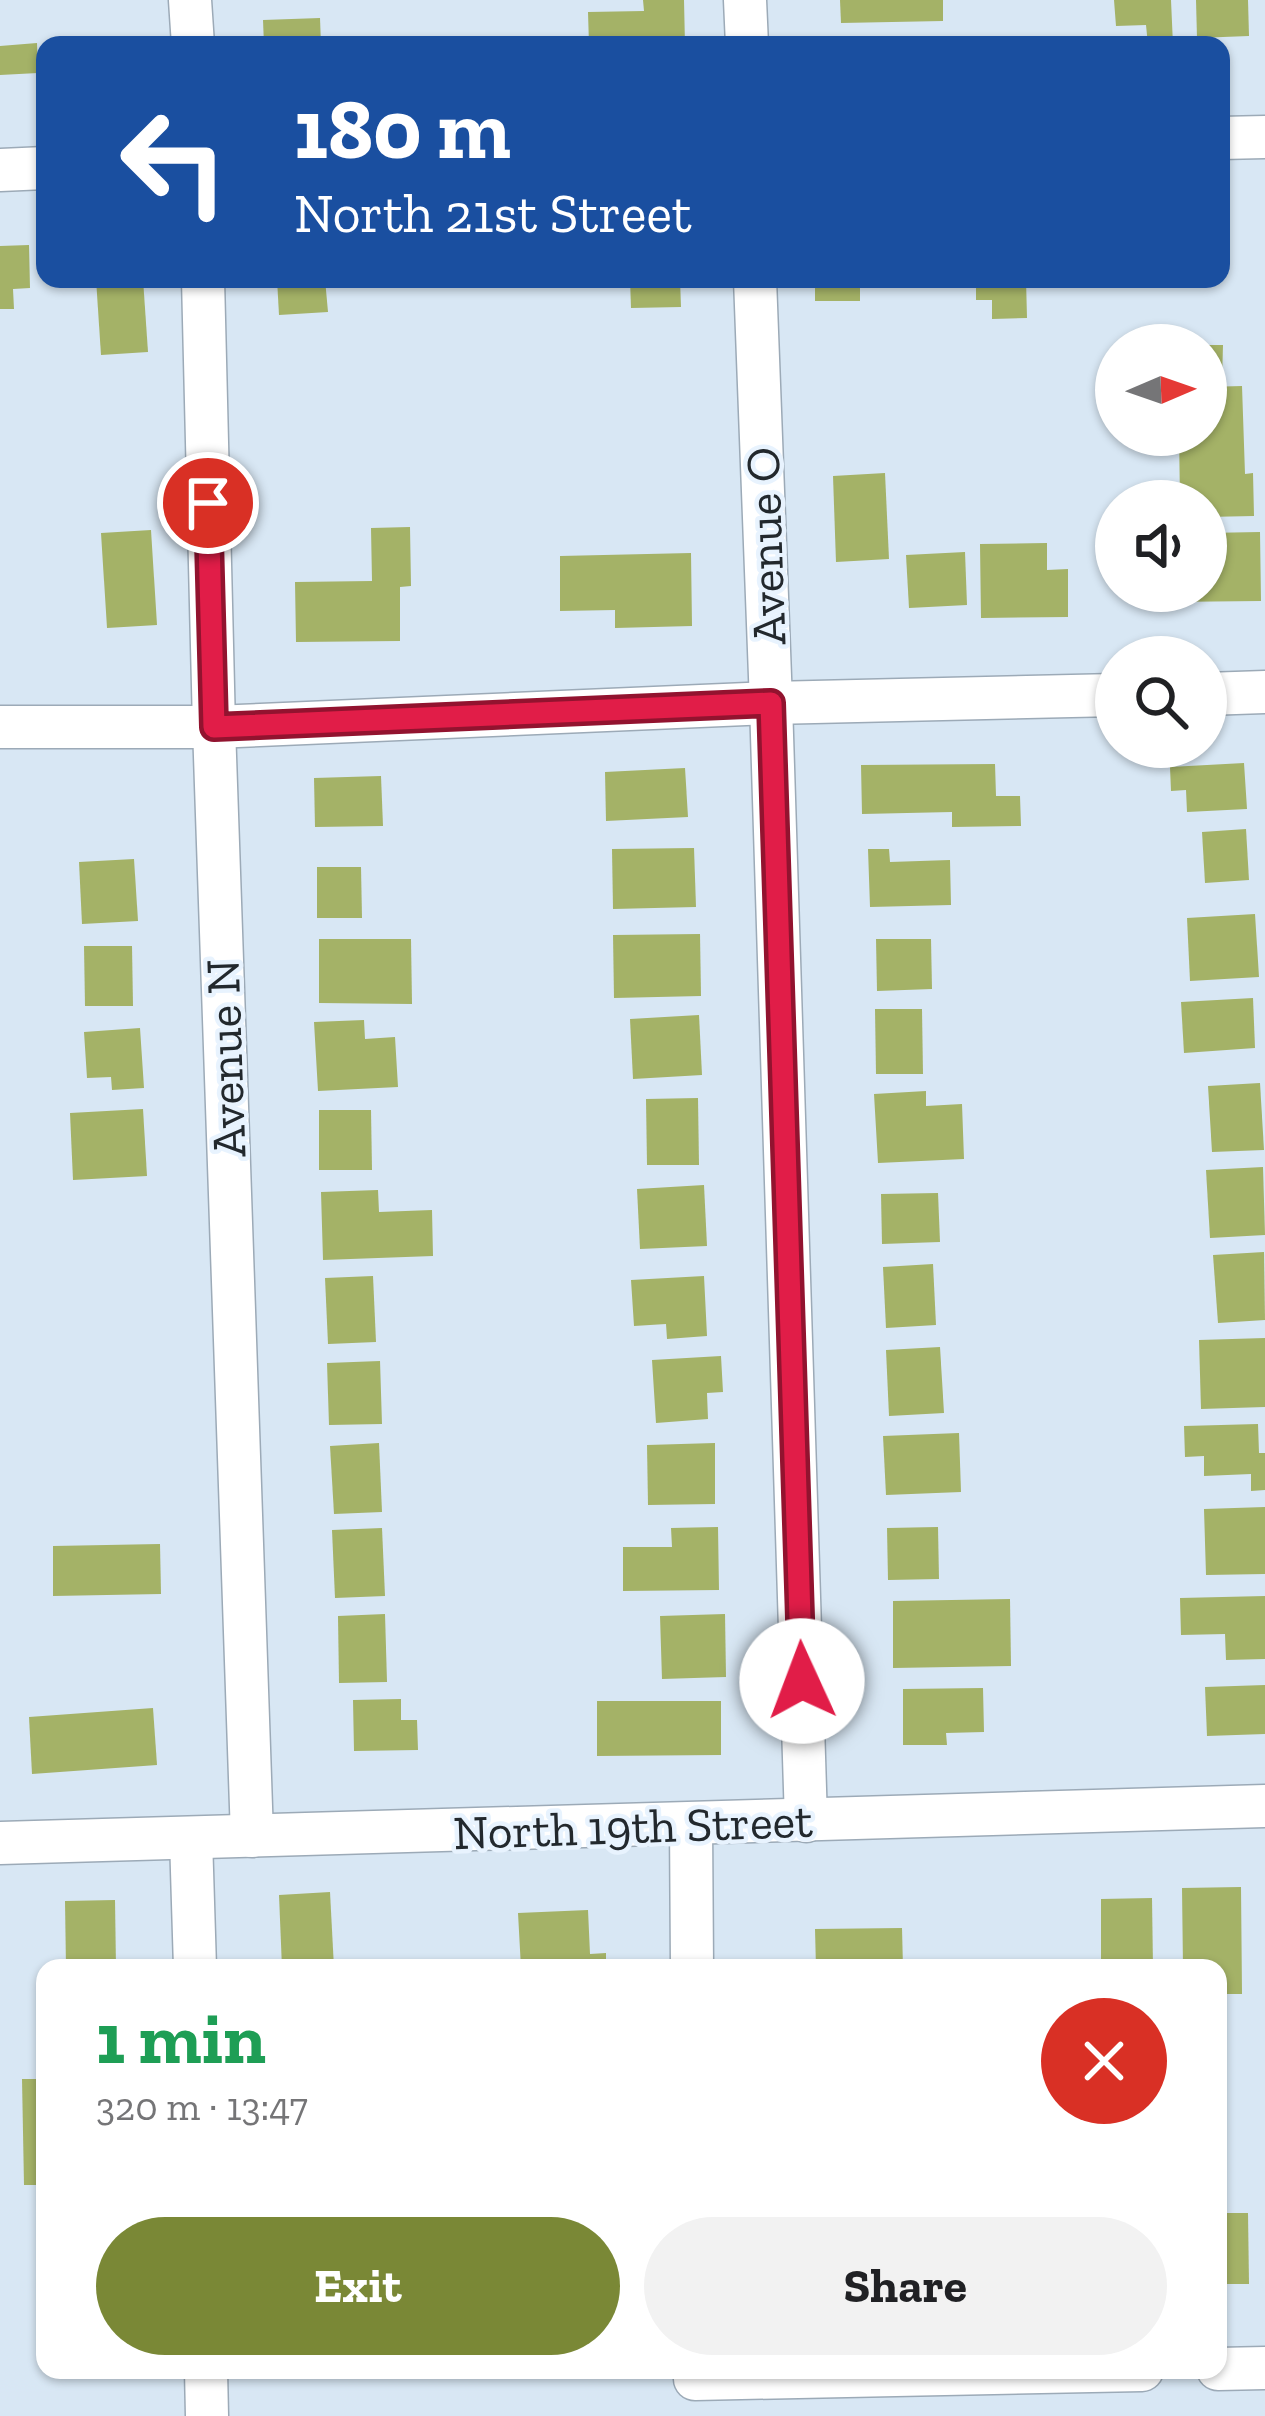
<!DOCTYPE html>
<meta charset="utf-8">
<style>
:root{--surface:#fff;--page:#f2f2f2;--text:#202124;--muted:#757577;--accent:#7a8836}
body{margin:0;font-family:"Zilla Slab",serif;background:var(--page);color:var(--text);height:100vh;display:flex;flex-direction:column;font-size:45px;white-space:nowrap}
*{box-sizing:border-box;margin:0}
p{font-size:39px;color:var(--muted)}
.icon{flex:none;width:66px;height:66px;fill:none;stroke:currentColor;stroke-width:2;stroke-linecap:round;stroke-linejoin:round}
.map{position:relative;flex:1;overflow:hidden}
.sheet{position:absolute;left:36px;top:1959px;width:1191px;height:420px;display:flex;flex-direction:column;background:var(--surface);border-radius:24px;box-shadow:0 3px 9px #0004}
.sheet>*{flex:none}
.top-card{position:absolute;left:36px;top:36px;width:1194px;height:252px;border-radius:24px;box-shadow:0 3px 9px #0004;background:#1a4fa0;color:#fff;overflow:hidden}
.needle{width:78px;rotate:88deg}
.buttons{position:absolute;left:1095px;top:324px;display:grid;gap:24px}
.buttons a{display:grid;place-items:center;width:132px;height:132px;border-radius:50%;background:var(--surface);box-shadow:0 3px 9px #0004;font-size:60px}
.pin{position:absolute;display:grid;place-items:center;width:102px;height:102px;color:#fff;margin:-51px;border:6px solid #fff;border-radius:50%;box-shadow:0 3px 12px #0007}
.me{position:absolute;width:132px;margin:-66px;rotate:358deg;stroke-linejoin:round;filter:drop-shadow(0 0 9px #0008)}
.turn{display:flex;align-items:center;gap:42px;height:252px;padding:0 60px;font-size:54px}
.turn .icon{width:156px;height:156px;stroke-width:2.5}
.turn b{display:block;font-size:84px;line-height:102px}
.round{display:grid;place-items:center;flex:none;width:126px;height:126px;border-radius:63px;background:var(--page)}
.head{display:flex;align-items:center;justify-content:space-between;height:204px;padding:0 60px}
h1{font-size:72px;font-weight:700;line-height:90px;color:#1e9e55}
.action{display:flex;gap:24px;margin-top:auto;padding:24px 60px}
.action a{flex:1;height:138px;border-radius:72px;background:var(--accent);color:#fff;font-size:48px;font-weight:700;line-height:138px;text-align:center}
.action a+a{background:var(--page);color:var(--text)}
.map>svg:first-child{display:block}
</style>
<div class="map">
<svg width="1265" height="2416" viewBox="0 0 1265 2416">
<rect width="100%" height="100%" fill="#d8e7f4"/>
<g fill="#a4b267">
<polygon points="643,0 684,0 685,45 589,45 588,12 644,11"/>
<polygon points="840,0 943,0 943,21 841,23"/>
<polygon points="1114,0 1171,0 1173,45 1148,45 1146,25 1116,26"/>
<polygon points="1196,0 1248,0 1249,36 1197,38"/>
<polygon points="320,18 321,45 264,45 263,20"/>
<polygon points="37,43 38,73 0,75 0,46"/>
<polygon points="29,245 30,288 13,289 14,309 0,309 0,246"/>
<polygon points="96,279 143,279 148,352 101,355"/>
<polygon points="277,279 325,279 328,312 279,315"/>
<polygon points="536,279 580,279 580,283 536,285"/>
<polygon points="630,279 680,279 681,307 631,308"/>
<rect x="815" y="279" width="45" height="22"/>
<polygon points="976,279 1026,279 1027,318 992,319 992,300 976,300"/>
<polygon points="1206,345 1223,345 1222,381 1206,381"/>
<polygon points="1242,386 1245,474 1253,473 1254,516 1206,517 1206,501 1180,501 1179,435 1206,435 1206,387"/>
<polygon points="885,473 889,559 836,562 833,476"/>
<polygon points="410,527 411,586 400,587 400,641 296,642 295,582 372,581 371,528"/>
<polygon points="151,530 157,625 107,628 101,533"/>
<polygon points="1260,532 1261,601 1166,602 1165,591 1206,591 1206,533"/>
<polygon points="1047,543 1047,570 1068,569 1068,617 981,618 980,544"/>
<polygon points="965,552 967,605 909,608 906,555"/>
<polygon points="691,553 692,626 615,628 615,610 560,611 560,556"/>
<polygon points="1244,763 1247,809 1187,812 1186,790 1171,791 1170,767"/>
<polygon points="995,764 996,796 1020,796 1021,826 952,827 952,812 862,814 861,765"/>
<polygon points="685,768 688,817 606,821 605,772"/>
<polygon points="381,776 383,826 315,827 314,778"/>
<polygon points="1246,829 1249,880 1205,883 1202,832"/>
<polygon points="694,848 696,907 613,909 612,849"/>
<polygon points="868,849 889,849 890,862 950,860 951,905 870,907"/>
<polygon points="134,859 138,921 82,924 79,862"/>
<polygon points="317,867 361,867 362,918 317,918"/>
<polygon points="1255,914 1259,977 1190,981 1187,918"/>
<polygon points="700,934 701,996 614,998 613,935"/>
<polygon points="319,939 411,939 412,1004 319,1003"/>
<polygon points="876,939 931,939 932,989 877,991"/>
<polygon points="84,946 132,946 133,1006 85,1006"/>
<polygon points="1253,998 1255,1048 1184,1053 1181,1002"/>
<polygon points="875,1009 922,1009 923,1074 876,1074"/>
<polygon points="699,1015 702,1075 633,1079 630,1019"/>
<polygon points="364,1020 365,1039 395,1037 398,1087 318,1091 314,1022"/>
<polygon points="140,1028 144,1088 112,1090 111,1077 87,1078 84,1032"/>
<polygon points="1260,1083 1264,1150 1212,1152 1208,1086"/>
<polygon points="926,1091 926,1106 962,1104 964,1159 878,1163 874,1094"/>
<polygon points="698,1098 699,1165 647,1165 646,1099"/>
<polygon points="143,1109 147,1176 73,1180 70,1113"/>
<polygon points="319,1110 371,1110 372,1170 319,1170"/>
<polygon points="1263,1167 1265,1235 1210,1238 1206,1170"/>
<polygon points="704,1185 707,1246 640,1249 637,1189"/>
<polygon points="378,1190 379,1212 432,1210 433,1256 323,1260 321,1192"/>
<polygon points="938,1193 940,1242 882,1244 881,1194"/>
<polygon points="1264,1252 1265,1320 1218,1323 1213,1255"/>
<polygon points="933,1264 936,1325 886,1328 883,1267"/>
<polygon points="373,1276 376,1342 328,1344 325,1278"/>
<polygon points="704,1276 707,1336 667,1339 666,1324 634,1326 631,1280"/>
<polygon points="1265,1338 1265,1407 1201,1409 1199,1340"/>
<polygon points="940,1347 944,1413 889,1416 886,1350"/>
<polygon points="721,1356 723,1392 707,1393 708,1419 656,1423 652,1360"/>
<polygon points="380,1361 382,1424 329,1425 327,1363"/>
<polygon points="1258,1424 1259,1453 1265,1453 1265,1490 1251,1491 1251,1474 1204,1476 1204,1456 1185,1457 1184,1426"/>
<polygon points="959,1433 961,1492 886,1495 883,1436"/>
<polygon points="379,1443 382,1512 334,1514 330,1446"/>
<polygon points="715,1443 715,1504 648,1505 647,1445"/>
<polygon points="1265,1507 1265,1574 1206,1575 1204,1509"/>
<polygon points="718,1527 719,1590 623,1591 623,1547 672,1547 671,1528"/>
<polygon points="938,1527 939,1579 888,1580 887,1528"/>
<polygon points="382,1528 385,1596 335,1598 332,1530"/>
<polygon points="160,1544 161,1594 53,1596 53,1546"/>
<polygon points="1265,1596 1265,1659 1226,1660 1225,1634 1181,1635 1180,1598"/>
<polygon points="1010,1599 1011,1666 893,1668 893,1601"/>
<polygon points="385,1614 387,1682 339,1683 338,1616"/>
<polygon points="725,1614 726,1677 662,1679 660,1616"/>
<polygon points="1265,1685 1265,1734 1207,1736 1205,1687"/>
<polygon points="983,1688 984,1732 946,1733 947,1745 903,1745 903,1689"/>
<polygon points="401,1699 401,1720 417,1720 418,1750 354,1751 353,1700"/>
<polygon points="597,1701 721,1701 721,1755 597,1756"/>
<polygon points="153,1708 157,1765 32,1774 29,1717"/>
<polygon points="1241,1887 1242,1994 1218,1994 1218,1968 1183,1968 1182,1888"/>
<polygon points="330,1892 334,1968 282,1968 279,1895"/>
<polygon points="1152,1898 1153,1968 1101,1968 1101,1899"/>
<polygon points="115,1900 116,1968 66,1968 65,1901"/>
<polygon points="588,1910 590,1954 606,1953 606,1968 521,1968 518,1913"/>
<polygon points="902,1928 903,1968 816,1968 815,1929"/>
<polygon points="22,2079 45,2079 45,2185 24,2185"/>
<polygon points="1218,2213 1248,2213 1249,2284 1218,2284"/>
</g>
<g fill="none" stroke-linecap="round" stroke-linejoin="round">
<g stroke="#9caab7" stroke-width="45">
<g id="minor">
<polyline points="190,0 193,45"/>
<polyline points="745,0 747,45"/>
<polyline points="1221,138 1265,137"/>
<polyline points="0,170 45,168"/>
<polyline points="203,279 214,727 252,1836"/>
<polyline points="755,279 771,703 806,1821"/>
<polyline points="1206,694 1265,692"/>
<polyline points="0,727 214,727 771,703 1116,695"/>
<polyline points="691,1824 692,1968"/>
<polyline points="191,1838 195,1968"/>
<polyline points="0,1843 1265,1806"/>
<polyline points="1218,2369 1265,2368"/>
<polyline points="206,2370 207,2416"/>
<polyline points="695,2379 1142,2370"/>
</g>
</g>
<use href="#minor" stroke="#fff" stroke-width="42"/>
</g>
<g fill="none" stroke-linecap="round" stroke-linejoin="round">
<g stroke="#92132f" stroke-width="30">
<polyline id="route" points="208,503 214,727 771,703 802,1681"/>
</g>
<use href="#route" stroke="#e11d48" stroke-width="21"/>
</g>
<g text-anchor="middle" stroke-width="9" stroke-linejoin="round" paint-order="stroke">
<g font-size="48" fill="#22282d" stroke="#e8f3fe">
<text transform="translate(765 546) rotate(-92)" y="17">Avenue O</text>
<text transform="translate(225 1058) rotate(-92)" y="17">Avenue N</text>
<text transform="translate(633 1826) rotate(-2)" y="17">North 19th Street</text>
</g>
</g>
</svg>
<div class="buttons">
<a><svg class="needle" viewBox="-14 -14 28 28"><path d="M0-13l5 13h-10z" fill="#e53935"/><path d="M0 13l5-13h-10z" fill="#757577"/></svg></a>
<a><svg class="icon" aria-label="sound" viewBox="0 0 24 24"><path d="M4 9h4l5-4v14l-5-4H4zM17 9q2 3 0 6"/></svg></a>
<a><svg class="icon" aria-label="search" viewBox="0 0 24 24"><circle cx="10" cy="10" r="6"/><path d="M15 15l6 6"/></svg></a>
</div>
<div class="pin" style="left:208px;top:503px;background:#d93025"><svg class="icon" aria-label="arrive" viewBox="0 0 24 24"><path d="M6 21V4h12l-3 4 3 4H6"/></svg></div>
<svg class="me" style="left:802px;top:1681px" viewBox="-20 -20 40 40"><circle r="19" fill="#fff"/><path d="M0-13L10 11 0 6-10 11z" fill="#e11d48"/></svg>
<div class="top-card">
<div class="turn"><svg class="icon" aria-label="left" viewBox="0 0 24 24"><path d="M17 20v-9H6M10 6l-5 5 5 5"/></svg><div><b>180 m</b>North 21st Street</div></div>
</div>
<section class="sheet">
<div class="head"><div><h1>1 min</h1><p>320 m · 13:47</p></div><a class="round" style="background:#d93025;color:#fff"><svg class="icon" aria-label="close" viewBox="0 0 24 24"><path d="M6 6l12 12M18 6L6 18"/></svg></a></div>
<div class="action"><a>Exit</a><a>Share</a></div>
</section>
</div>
